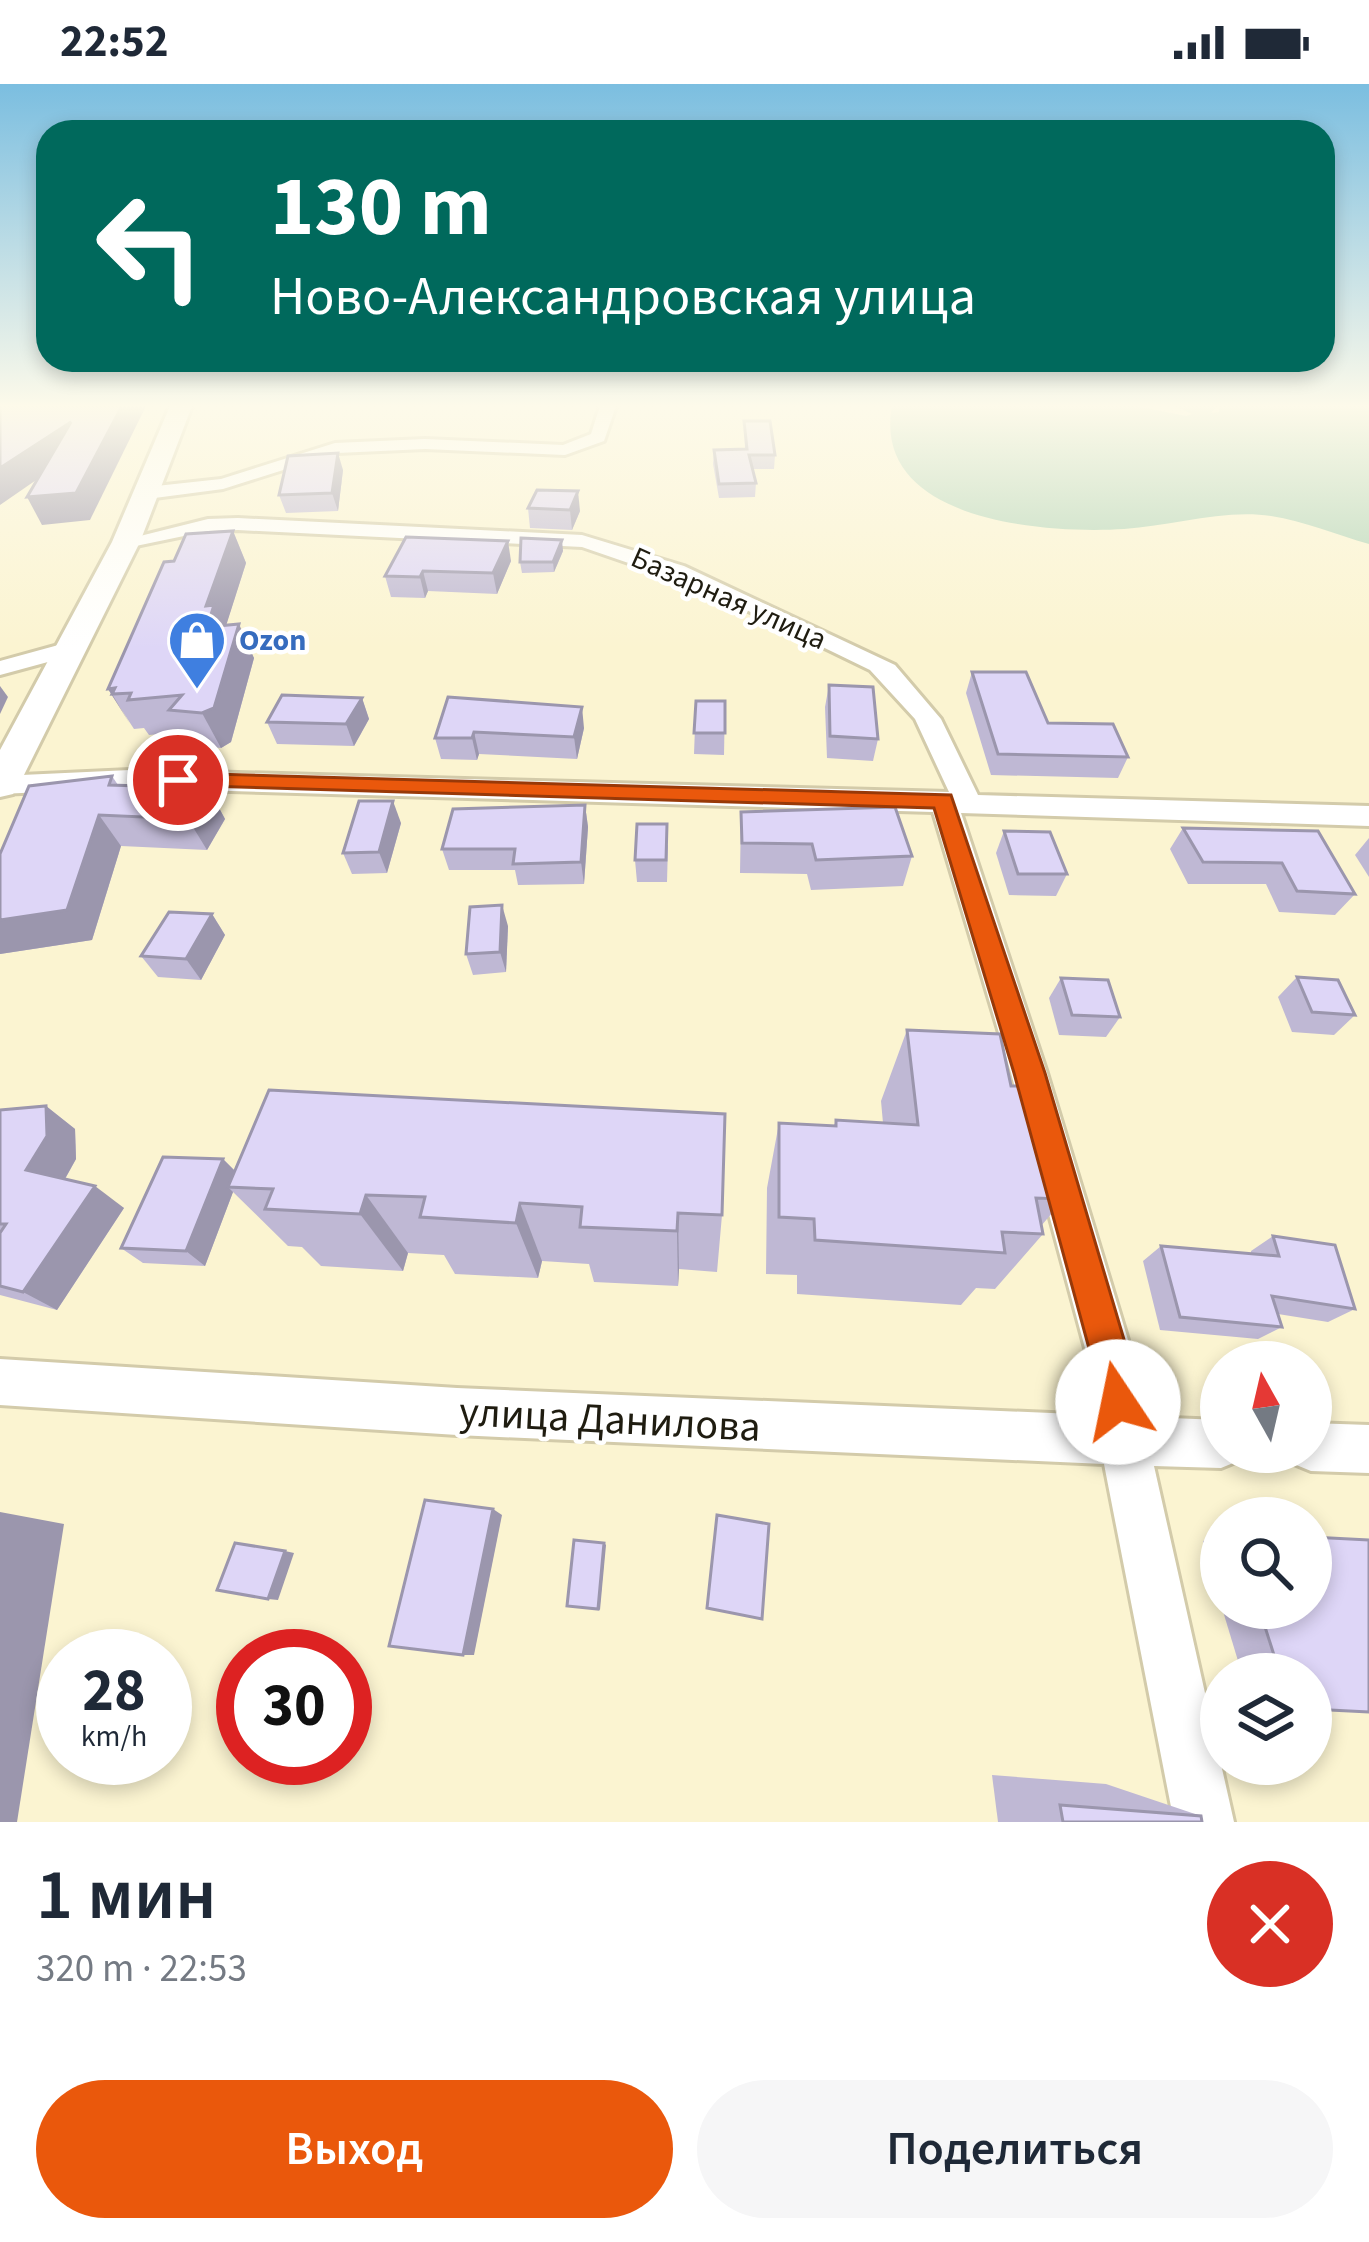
<!DOCTYPE html>
<html lang="ru">
<meta charset="utf-8">
<style>
:root{--surface:#fff;--page:#f6f6f7;--text:#1f2937;--muted:#747a83;--accent:#ea580c}
body{margin:0;font-family:"Source Sans 3",sans-serif;background:var(--page);color:var(--text);height:100vh;display:flex;flex-direction:column;font-size:45px;white-space:nowrap}
*{box-sizing:border-box;margin:0}
p{font-size:39px;color:var(--muted)}
.icon{flex:none;width:66px;height:66px;fill:none;stroke:currentColor;stroke-width:2;stroke-linecap:round;stroke-linejoin:round}
.map{position:relative;height:1738px;overflow:hidden}
.sheet{display:flex;flex-direction:column;background:var(--surface);flex:1}
.sheet>*{flex:none}
.guide{position:absolute;left:36px;top:36px;width:1299px;height:252px;border-radius:36px;box-shadow:0 6px 18px #0003;background:#00695c;color:#fff;overflow:hidden}
.needle{width:78px;rotate:352deg}
.fabs{position:absolute;left:1200px;top:1257px;display:grid;gap:24px}
.fabs a{display:grid;place-items:center;width:132px;height:132px;border-radius:50%;background:var(--surface);box-shadow:0 6px 18px #0003;font-size:60px}
.speed{position:absolute;left:36px;top:1545px;display:flex;gap:24px;font-size:60px;font-weight:700;text-align:center}
.speed>*{display:grid;place-content:center;width:156px;height:156px;border-radius:50%;background:var(--surface);box-shadow:0 6px 18px #0003;line-height:1}
.speed small{font-size:30px;font-weight:400}
.speed .limit{border:18px solid #d22;background:#fff;color:#111}
.pin{position:absolute;display:grid;place-items:center;width:102px;height:102px;color:#fff;margin:-51px;border:6px solid #fff;border-radius:50%;box-shadow:0 3px 12px #0007}
.me{position:absolute;width:132px;margin:-66px;rotate:349deg;stroke-linejoin:round;filter:drop-shadow(0 0 9px #0008)}
.turn{display:flex;align-items:center;gap:42px;height:252px;padding:0 36px;font-size:54px}
.turn .icon{width:156px;height:156px;stroke-width:2.5}
.turn b{display:block;font-size:84px;line-height:102px}
.round{display:grid;place-items:center;flex:none;width:126px;height:126px;border-radius:63px;background:var(--page)}
.overview{display:flex;align-items:center;justify-content:space-between;height:204px;padding:0 36px}
h1{font-size:72px;font-weight:600;line-height:90px}
.cta{display:flex;gap:24px;margin-top:auto;padding:24px 36px}
.cta a{flex:1;height:138px;border-radius:72px;background:var(--accent);color:#fff;font-size:48px;font-weight:600;line-height:138px;text-align:center}
.cta a+a{background:var(--page);color:var(--text)}
.status{display:flex;justify-content:space-between;align-items:center;height:84px;padding:0 60px;background:var(--surface);direction:ltr}
.status svg{height:33px;fill:currentColor}
.map>svg:first-child{display:block}
</style>
<div class="status"><b>22:52</b><svg viewBox="0 0 49 12"><path d="M0 12V9h3v3zM5 12V6h3v6zM10 12V3h3v9zM15 12V0h3v12zM26 1h20v11H26zM47 4h2v5h-2z"/></svg></div>
<div class="map">
<svg width="1369" height="1738" viewBox="0 0 1369 1738">
<rect width="100%" height="100%" fill="#fbf4d1"/>
<path fill="#b0d3b6" d="M892,322H1136L1186,332L1192,330L1175,322H1217L1211,329L1219,328L1220,322H1369V460C1337,451 1304,437 1271,432C1223,425 1172,442 1124,445C1043,450 871,437 892,322Z"/>
<g fill="none" stroke-linecap="round" stroke-linejoin="round">
<g stroke="#d3cbaa" stroke-width="6">
<g id="minor">
<polygon points="600,322 616,322 604,357 565,371 425,365 337,369 223,405 147,415 138,409 147,403 221,395 335,359 425,355 563,361 591,350"/>
<polygon points="238,434 582,451 684,482 895,581 941,635 978,711 1369,722 1369,742 961,729 1047,989 1135,1279 1145,1333 1221,1336 1221,1368 1242,1368 1238,1377 1221,1384 1154,1382 1234,1738 1174,1738 1104,1380 457,1351 0,1321 0,1275 457,1304 1097,1331 1089,1279 1011,989 933,728 130,704 0,710 0,692 130,686 949,708 915,635 870,586 701,504 582,463 238,446 208,447 126,464 116,458 208,435"/>
<polygon points="73,557 81,559 81,569 0,591 0,577"/>
<polygon points="1311,1339 1369,1341 1369,1389 1311,1387 1294,1380 1289,1368 1311,1368"/>
</g>
</g>
<g stroke="#d3cbaa" stroke-width="6">
<polygon id="secondary" points="170,322 192,322 140,458 19,701 13,710 0,713 0,666 112,458"/>
</g>
<use href="#minor" fill="#fff" fill-rule="evenodd"/>
<use href="#secondary" fill="#fff" fill-rule="evenodd"/>
</g>
<g fill="#bfb8d4">
<polygon points="744,337 775,371 774,385 752,385 756,399 755,413 719,414 713,380 714,366 745,365"/>
<polygon points="343,386 338,427 286,429 279,411"/>
<polygon points="528,424 580,427 572,446 530,444"/>
<polygon points="233,447 246,479 226,541 254,574 231,658 221,664 188,661 181,648 149,651 144,644 134,645 108,605 174,477"/>
<polygon points="406,453 511,477 497,510 428,507 425,514 391,513 385,492"/>
<polygon points="563,467 554,488 522,489 520,478"/>
<polygon points="972,588 1048,639 1128,673 1118,694 991,691 966,609"/>
<polygon points="829,601 878,655 873,677 827,674 825,623"/>
<polygon points="448,613 584,644 577,675 479,670 477,676 441,675 435,654"/>
<polygon points="362,614 369,635 354,662 277,660 267,638"/>
<polygon points="696,617 725,617 724,671 694,670"/>
<polygon points="112,692 118,701 208,704 225,735 207,766 121,762 92,856 0,870"/>
<polygon points="585,721 588,743 584,800 518,801 515,786 449,786 442,765"/>
<polygon points="741,728 912,772 903,802 811,806 807,790 740,789"/>
<polygon points="401,739 387,789 352,790 343,769"/>
<polygon points="1183,744 1318,747 1355,810 1335,831 1279,828 1266,800 1188,800 1170,765"/>
<polygon points="1004,747 1067,790 1056,812 1009,811 996,769"/>
<polygon points="1369,754 1369,793 1355,771"/>
<polygon points="668,761 667,798 637,798 635,776"/>
<polygon points="212,830 225,851 201,896 158,893 141,872"/>
<polygon points="508,842 506,888 473,891 466,870"/>
<polygon points="1297,893 1355,931 1334,951 1292,948 1278,913"/>
<polygon points="1061,894 1120,933 1106,953 1059,951 1049,914"/>
<polygon points="907,946 1011,1002 1030,1033 1064,1115 1041,1142 1043,1150 995,1205 976,1204 961,1221 797,1210 797,1191 766,1190 767,1104 779,1039 834,1042 836,1036 883,1039 881,1017"/>
<polygon points="46,1022 75,1045 76,1075 65,1095 124,1124 57,1226 0,1211 0,1026"/>
<polygon points="223,1075 235,1087 722,1131 717,1188 679,1185 678,1202 594,1198 589,1180 542,1177 538,1194 455,1190 444,1171 408,1169 403,1187 321,1182 302,1163 288,1162 233,1108 205,1182 143,1179 121,1164"/>
<polygon points="1273,1152 1355,1225 1328,1238 1278,1230 1282,1243 1258,1255 1160,1246 1143,1177 1161,1162 1251,1170 1251,1167"/>
<polygon points="1221,1453 1221,1519 1203,1457"/>
<polygon points="1222,1524 1311,1524 1311,1590 1242,1590"/>
<polygon points="992,1691 1106,1700 1201,1732 1202,1738 998,1738"/>
</g>
<g fill="#9b96ad">
<polygon points="122,322 146,322 90,436 42,441 27,413"/>
<polygon points="71,338 84,363 0,421 0,384"/>
<polygon points="338,369 343,386 338,427 332,409"/>
<polygon points="578,407 580,427 572,446 570,426"/>
<polygon points="233,447 246,479 225,545 207,543 206,522"/>
<polygon points="562,456 563,467 554,488 553,478"/>
<polygon points="508,457 511,477 497,510 493,489"/>
<polygon points="423,487 428,507 425,514 420,493"/>
<polygon points="239,540 254,574 231,658 221,664 202,629"/>
<polygon points="0,602 8,613 0,630"/>
<polygon points="115,604 112,610 130,640 108,605"/>
<polygon points="362,614 369,635 354,662 346,640"/>
<polygon points="582,623 584,644 577,675 574,653"/>
<polygon points="474,648 479,670 477,676 472,654"/>
<polygon points="208,704 225,735 207,766 188,735"/>
<polygon points="393,717 401,739 387,789 379,768"/>
<polygon points="585,721 588,743 584,800 581,778"/>
<polygon points="99,731 121,762 92,856 0,870 0,836"/>
<polygon points="502,821 508,842 506,888 500,868"/>
<polygon points="212,830 225,851 201,896 186,875"/>
<polygon points="46,1022 75,1045 76,1075 57,1109 26,1086"/>
<polygon points="223,1075 240,1092 228,1103 233,1108 205,1182 186,1167"/>
<polygon points="95,1102 124,1124 57,1226 23,1208"/>
<polygon points="366,1111 408,1169 403,1187 360,1130"/>
<polygon points="520,1119 542,1177 538,1194 516,1139"/>
<polygon points="678,1129 679,1185 678,1202 677,1147"/>
<polygon points="493,1425 502,1431 474,1571 463,1571"/>
<polygon points="0,1428 64,1440 17,1738 0,1738"/>
<polygon points="604,1459 606,1461 600,1526 598,1525"/>
<polygon points="285,1467 294,1469 278,1516 268,1515"/>
</g>
<g fill="#ded6f7" stroke="#9b96ad" stroke-width="3">
<polygon points="0,322 122,322 76,409 27,413 71,338 0,384"/>
<polygon points="744,337 770,337 775,371 749,371 756,399 719,400 714,366 747,365"/>
<polygon points="338,369 332,409 279,411 288,372"/>
<polygon points="537,406 578,407 570,426 528,424"/>
<polygon points="233,447 206,522 214,521 207,543 239,540 214,624 202,629 169,626 182,611 128,616 131,609 112,610 115,604 108,605 164,478 174,477 186,450"/>
<polygon points="406,453 508,457 493,489 423,487 420,493 385,492"/>
<polygon points="521,454 562,456 553,478 520,478"/>
<polygon points="972,588 1026,588 1048,639 1113,640 1128,673 998,670"/>
<polygon points="829,601 873,603 878,655 830,652"/>
<polygon points="282,611 362,614 346,640 267,638"/>
<polygon points="448,613 582,623 574,653 474,648 472,654 435,654"/>
<polygon points="696,617 725,617 725,649 694,649"/>
<polygon points="112,692 109,701 208,704 188,735 99,731 67,826 0,836 0,770 29,702"/>
<polygon points="359,717 393,717 379,768 343,769"/>
<polygon points="585,721 581,778 513,780 515,765 442,765 453,725"/>
<polygon points="895,723 912,772 816,776 812,760 742,759 741,728"/>
<polygon points="637,740 667,740 666,776 635,776"/>
<polygon points="1183,744 1318,747 1355,810 1297,807 1282,779 1203,778"/>
<polygon points="1004,747 1050,748 1067,790 1018,790"/>
<polygon points="502,821 500,868 466,870 470,823"/>
<polygon points="169,828 212,830 186,875 141,872"/>
<polygon points="1297,893 1338,896 1355,931 1312,928"/>
<polygon points="1061,894 1108,896 1120,933 1072,931"/>
<polygon points="907,946 1000,950 1011,1002 1023,1002 1030,1033 1045,1034 1064,1115 1036,1114 1043,1150 1002,1148 1005,1169 815,1156 814,1135 779,1133 779,1039 836,1042 836,1036 918,1041"/>
<polygon points="269,1006 725,1030 722,1131 678,1129 677,1147 580,1143 582,1123 520,1119 516,1139 420,1133 425,1113 366,1111 360,1130 265,1125 273,1105 228,1103"/>
<polygon points="46,1022 47,1052 26,1086 95,1102 23,1208 0,1202 0,1149 6,1140 0,1140 0,1026"/>
<polygon points="163,1073 223,1075 186,1167 121,1164"/>
<polygon points="1273,1152 1335,1161 1355,1225 1272,1212 1282,1243 1180,1233 1161,1162 1279,1172"/>
<polygon points="425,1416 493,1425 463,1571 389,1562"/>
<polygon points="717,1431 769,1440 762,1535 707,1524"/>
<polygon points="1311,1453 1369,1456 1369,1628 1311,1625 1311,1590 1280,1590 1259,1524 1311,1524"/>
<polygon points="574,1456 604,1459 598,1525 567,1522"/>
<polygon points="235,1459 285,1467 268,1515 217,1506"/>
<polygon points="1060,1721 1201,1732 1202,1738 1063,1738"/>
</g>
<linearGradient id="sky" x2="0" y2="1"><stop stop-color="#7bbee0"/><stop offset="0.57" stop-color="#fdfaea"/><stop offset="1" stop-color="#fdfaea" stop-opacity="0"/></linearGradient>
<rect width="1369" height="565" fill="url(#sky)"/>
<polygon fill="#ea580c" stroke="#983908" stroke-width="3" points="178,689 951,711 1045,989 1131,1279 1138,1318 1132,1331 1118,1337 1105,1331 1093,1279 1014,989 934,724 170,701 170,691"/>
<defs>
<g id="shop-pin" transform="scale(3)"><path d="M0 17L-7.5 6A9.5 9.5 0 1 1 7.5 6Z" fill="#3f7fe0" stroke="#fff"/><path d="M-5-2.5h2.3a2.7 3.5 0 0 1 5.4 0H5L5.5 6h-11ZM-1.5-2.5h3a1.5 2.3 0 0 0-3 0Z" fill="#fff"/></g>
</defs>
<g fill-rule="evenodd">
<use href="#shop-pin" x="197" y="556"/>
</g>
<g text-anchor="middle" stroke-width="9" stroke-linejoin="round" paint-order="stroke">
<g font-size="30" fill="#1f1c10" stroke="#fff">
<text transform="translate(729 514) rotate(24)" y="10">Базарная улица</text>
</g>
<g font-size="30" font-weight="bold" fill="#366cbe" stroke="#fff" text-anchor="start">
<text x="239" y="566">Ozon</text>
</g>
<g font-size="42" fill="#1f1c10" stroke="#fff">
<text transform="translate(610 1334) rotate(3)" y="15">улица Данилова</text>
</g>
</g>
</svg>
<div class="fabs">
<a><svg class="needle" viewBox="-14 -14 28 28"><path d="M0-13l5 13h-10z" fill="#e53935"/><path d="M0 13l5-13h-10z" fill="#747a83"/></svg></a>
<a><svg class="icon" aria-label="search" viewBox="0 0 24 24"><circle cx="10" cy="10" r="6"/><path d="M15 15l6 6"/></svg></a>
<a><svg class="icon" aria-label="layers" viewBox="0 0 24 24"><path d="M12 4l9 5-9 5-9-5zM3 14l9 5 9-5"/></svg></a>
</div>
<div class="speed"><div>28<small>km/h</small></div><div class="limit">30</div></div>
<div class="pin" style="left:178px;top:696px;background:#d93025"><svg class="icon" aria-label="arrive" viewBox="0 0 24 24"><path d="M6 21V4h12l-3 4 3 4H6"/></svg></div>
<svg class="me" style="left:1118px;top:1318px" viewBox="-20 -20 40 40"><circle r="19" fill="#fff"/><path d="M0-13L10 11 0 6-10 11z" fill="#ea580c"/></svg>
<div class="guide">
<div class="turn"><svg class="icon" aria-label="left" viewBox="0 0 24 24"><path d="M17 20v-9H6M10 6l-5 5 5 5"/></svg><div><b>130 m</b>Ново-Александровская улица</div></div>
</div>
</div>
<section class="sheet">
<div class="overview"><div><h1>1 мин</h1><p>320 m · 22:53</p></div><a class="round" style="background:#d93025;color:#fff"><svg class="icon" aria-label="close" viewBox="0 0 24 24"><path d="M6 6l12 12M18 6L6 18"/></svg></a></div>
<div class="cta"><a>Выход</a><a>Поделиться</a></div>
</section>
